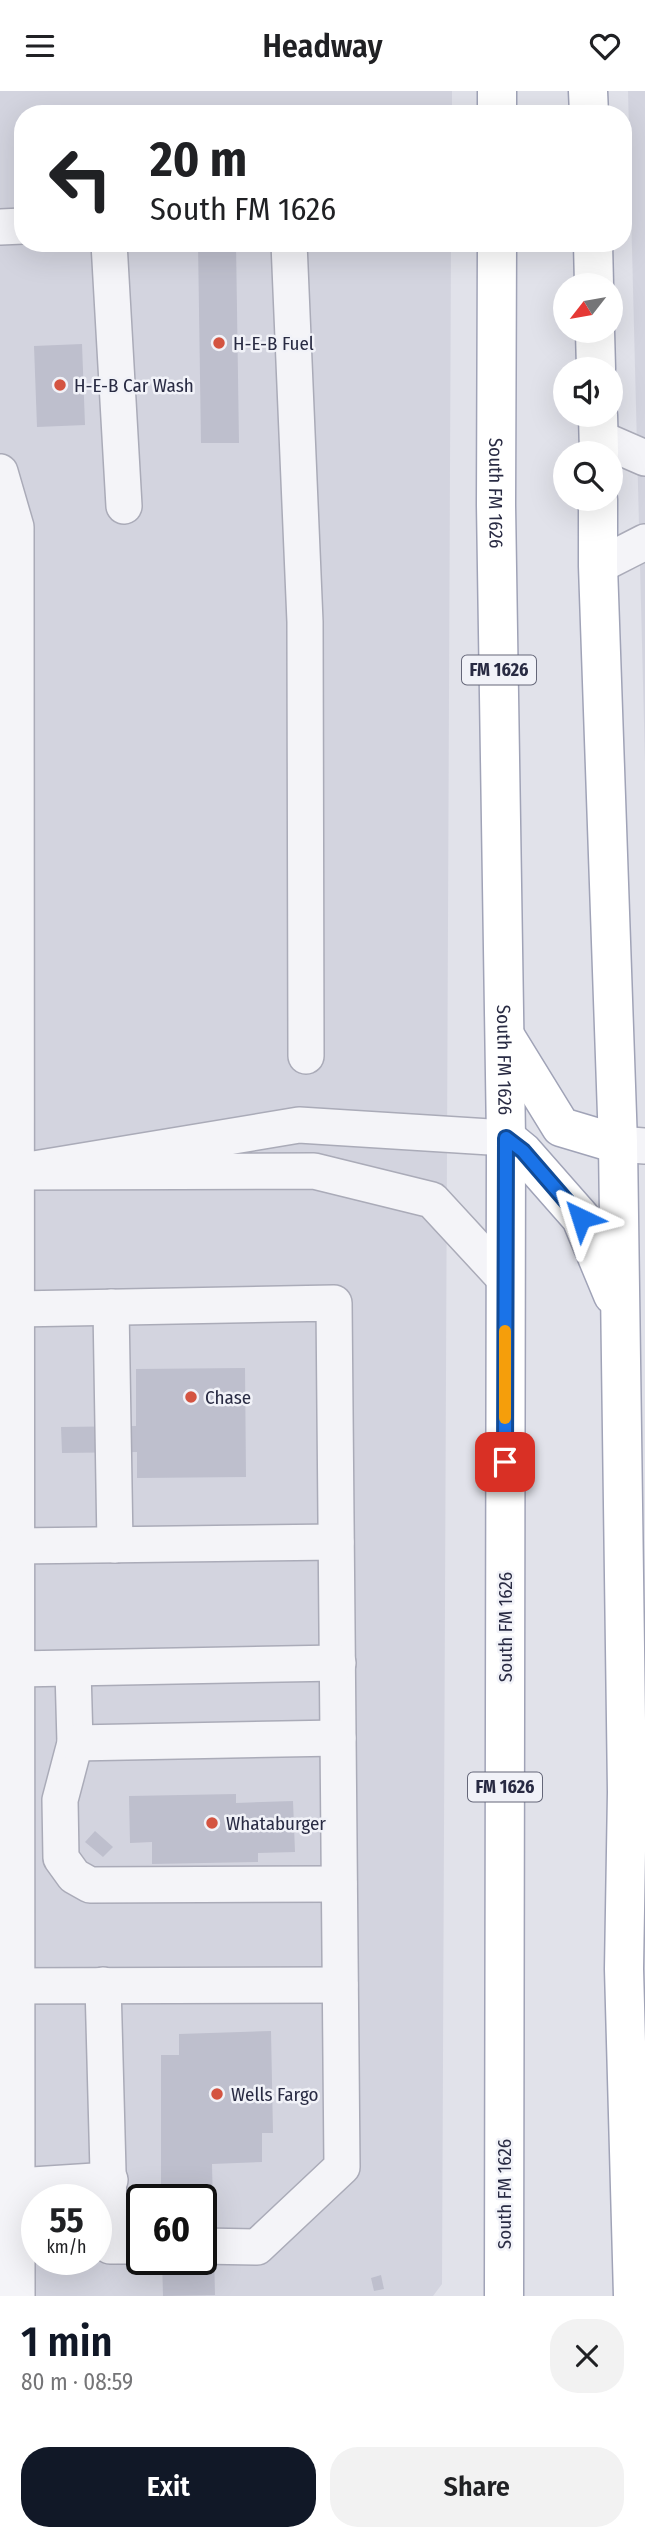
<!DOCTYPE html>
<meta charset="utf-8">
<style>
:root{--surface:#fff;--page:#f2f2f2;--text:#202124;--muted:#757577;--accent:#111827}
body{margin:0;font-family:"Fira Sans Condensed",sans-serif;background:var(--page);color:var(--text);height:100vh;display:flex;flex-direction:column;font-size:26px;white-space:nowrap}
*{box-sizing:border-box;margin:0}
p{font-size:23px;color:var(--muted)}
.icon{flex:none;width:38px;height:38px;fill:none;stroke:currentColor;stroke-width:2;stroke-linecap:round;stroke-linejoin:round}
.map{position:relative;height:2205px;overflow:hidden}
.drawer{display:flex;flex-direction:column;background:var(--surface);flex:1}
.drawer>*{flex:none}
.top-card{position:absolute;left:14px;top:14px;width:618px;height:147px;border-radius:28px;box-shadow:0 7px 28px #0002;background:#fff;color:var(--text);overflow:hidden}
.needle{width:46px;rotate:239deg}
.fabs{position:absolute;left:553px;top:182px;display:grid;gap:14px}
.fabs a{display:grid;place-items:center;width:70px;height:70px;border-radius:50%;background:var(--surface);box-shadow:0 7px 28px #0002;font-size:35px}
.speed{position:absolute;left:21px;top:2093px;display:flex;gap:14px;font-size:35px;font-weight:700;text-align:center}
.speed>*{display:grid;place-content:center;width:91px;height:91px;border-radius:50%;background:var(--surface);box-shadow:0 7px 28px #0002;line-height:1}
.speed small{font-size:18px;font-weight:400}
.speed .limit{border:4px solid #111;border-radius:10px;background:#fff;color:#111}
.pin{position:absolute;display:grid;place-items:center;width:60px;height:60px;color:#fff;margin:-30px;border-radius:14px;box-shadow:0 4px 10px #0006}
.me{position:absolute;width:77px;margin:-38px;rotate:319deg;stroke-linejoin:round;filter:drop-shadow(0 0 5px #0008)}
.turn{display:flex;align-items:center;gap:24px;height:147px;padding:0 21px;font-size:32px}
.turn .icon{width:91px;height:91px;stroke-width:2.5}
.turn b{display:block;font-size:49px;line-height:60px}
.round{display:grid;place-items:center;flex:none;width:74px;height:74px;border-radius:28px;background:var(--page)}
.overview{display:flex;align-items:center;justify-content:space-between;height:119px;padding:0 21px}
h1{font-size:42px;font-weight:600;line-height:52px;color:var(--accent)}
.button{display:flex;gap:14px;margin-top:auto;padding:14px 21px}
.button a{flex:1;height:80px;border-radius:28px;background:var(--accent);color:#fff;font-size:28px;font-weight:600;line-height:80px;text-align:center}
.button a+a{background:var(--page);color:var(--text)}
header{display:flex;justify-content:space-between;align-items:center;height:91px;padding:0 21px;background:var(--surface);font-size:32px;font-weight:600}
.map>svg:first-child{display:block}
</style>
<header><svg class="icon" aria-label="menu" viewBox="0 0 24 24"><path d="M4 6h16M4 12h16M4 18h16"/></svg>Headway<svg class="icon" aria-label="heart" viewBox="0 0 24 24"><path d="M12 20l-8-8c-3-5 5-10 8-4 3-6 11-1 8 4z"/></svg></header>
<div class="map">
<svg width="645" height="2205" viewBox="0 0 645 2205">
<rect width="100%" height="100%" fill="#e1e2ea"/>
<g fill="#d3d4df" fill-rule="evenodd">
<path d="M0,0H452V23H23V152H451L442,2193L433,2205H0ZM37,2109H96V2168H37ZM142,2109H201V2168H142Z"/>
<polygon points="628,0 645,0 645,671"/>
</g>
<g fill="#bebfcd">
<polygon points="198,152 236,152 239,352 201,352"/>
<polygon points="82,253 85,334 37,336 34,255"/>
<polygon points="245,1277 246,1386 137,1387 137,1361 62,1362 61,1336 136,1335 136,1278"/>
<polygon points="236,1703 236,1712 293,1710 295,1761 258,1762 258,1771 152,1773 152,1751 130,1752 129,1705"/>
<polygon points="95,1740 113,1756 103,1766 85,1751"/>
<polygon points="271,1940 273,2042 262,2042 262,2071 212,2073 215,2204 163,2205 162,2168 201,2168 201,2109 161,2109 161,1964 179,1964 179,1943"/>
<polygon points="381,2184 384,2198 374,2200 371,2187"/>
</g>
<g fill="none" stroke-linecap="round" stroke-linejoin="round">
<g stroke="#aaabb8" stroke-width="38">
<g id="minor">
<polyline points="0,136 23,135"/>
<polyline points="109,152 124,415"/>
<polyline points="289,152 305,531 306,965"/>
<polyline points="599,347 645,367"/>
<polyline points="0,381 16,436 17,2205"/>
<polyline points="598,475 645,451"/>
<polyline points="618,1053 645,1055"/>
<polyline points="505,1188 432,1109 314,1080 16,1081 299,1034 506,1047"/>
<polyline points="111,1216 115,1454"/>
<polyline points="17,1218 334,1212 342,2076 257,2156 201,2155"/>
<polyline points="17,1455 336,1451"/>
<polyline points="17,1578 338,1572"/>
<polyline points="73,1579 75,1652 60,1709 61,1767 74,1785 90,1794 339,1793"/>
<polyline points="75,1652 338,1647"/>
<polyline points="103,1894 110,2155 142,2155"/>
<polyline points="0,1895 340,1894"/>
<polyline points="17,2095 110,2089"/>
</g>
</g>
<g stroke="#a0a3b7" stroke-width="41">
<g id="major">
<polyline points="588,0 589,23"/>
<polyline points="497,23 497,0"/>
<path id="s1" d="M497,152L496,414L506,1047L504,2205"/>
<polyline points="593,152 594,194"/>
<polyline points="595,240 596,278"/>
<polyline points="598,324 599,362"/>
<polyline points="598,408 598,475 618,1053 627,1701 624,1878 633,2205"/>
<polyline points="505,945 561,1036 618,1053"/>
<polyline points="506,1047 523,1061 581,1127 613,1204"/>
</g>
</g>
<use href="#minor" stroke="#f4f4f8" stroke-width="35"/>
<use href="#major" stroke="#fff" stroke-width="38"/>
</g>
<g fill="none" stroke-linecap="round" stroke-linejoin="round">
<g stroke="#114b97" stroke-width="18">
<polyline id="route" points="505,1371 506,1047 523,1060 581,1127"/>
</g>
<use href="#route" stroke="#1a73e8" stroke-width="12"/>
<polyline stroke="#f59e0b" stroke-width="12" points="505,1327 505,1240"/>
</g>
<g fill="#d45441" stroke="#f1f2f8" stroke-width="2.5">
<circle cx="219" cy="252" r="7"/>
<circle cx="60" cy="294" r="7"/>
<circle cx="191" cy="1306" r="7"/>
<circle cx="212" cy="1732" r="7"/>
<circle cx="217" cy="2003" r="7"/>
</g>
<g text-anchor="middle" stroke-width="5" stroke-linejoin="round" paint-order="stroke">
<g fill="#f1f2f8" stroke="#656779" stroke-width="2">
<rect x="462" y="564.5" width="74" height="29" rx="5"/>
<rect x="468" y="1681.5" width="74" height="29" rx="5"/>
</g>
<g font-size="18" font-weight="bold" fill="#292b43">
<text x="499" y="585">FM 1626</text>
<text x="505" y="1702">FM 1626</text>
</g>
<g font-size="19" fill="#292b43" stroke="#f1f2f8" text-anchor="start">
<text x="233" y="259">H-E-B Fuel</text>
<text x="74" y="301">H-E-B Car Wash</text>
<text x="205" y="1313">Chase</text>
<text x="226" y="1739">Whataburger</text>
<text x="231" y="2010">Wells Fargo</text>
</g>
<g font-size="19" fill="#292b43" stroke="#f1f2f8">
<text dy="7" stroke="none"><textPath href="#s1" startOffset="250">South FM 1626</textPath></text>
<text dy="7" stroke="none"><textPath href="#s1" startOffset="817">South FM 1626</textPath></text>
<text transform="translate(505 1536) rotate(-90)" y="7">South FM 1626</text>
<text transform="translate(504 2103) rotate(-90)" y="7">South FM 1626</text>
</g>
</g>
</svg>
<div class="fabs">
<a><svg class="needle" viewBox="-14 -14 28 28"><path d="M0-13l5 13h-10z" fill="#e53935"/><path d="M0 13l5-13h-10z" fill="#757577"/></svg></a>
<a><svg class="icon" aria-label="sound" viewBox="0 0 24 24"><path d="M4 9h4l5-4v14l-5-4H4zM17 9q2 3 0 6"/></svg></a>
<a><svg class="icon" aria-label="search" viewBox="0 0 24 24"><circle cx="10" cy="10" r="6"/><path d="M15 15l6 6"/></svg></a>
</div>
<div class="speed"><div>55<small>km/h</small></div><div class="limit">60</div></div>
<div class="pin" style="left:505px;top:1371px;background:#d93025"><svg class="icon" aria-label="arrive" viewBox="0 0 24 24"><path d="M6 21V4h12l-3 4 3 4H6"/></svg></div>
<svg class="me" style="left:581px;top:1127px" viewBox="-20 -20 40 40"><path d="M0-17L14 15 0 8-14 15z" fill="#1a73e8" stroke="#fff" stroke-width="4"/></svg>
<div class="top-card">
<div class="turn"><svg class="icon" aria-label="left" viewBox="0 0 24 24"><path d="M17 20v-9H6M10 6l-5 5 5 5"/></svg><div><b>20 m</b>South FM 1626</div></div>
</div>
</div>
<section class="drawer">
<div class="overview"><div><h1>1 min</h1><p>80 m · 08:59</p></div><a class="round"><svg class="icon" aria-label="close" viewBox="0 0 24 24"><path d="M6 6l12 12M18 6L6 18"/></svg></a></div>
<div class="button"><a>Exit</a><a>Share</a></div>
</section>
